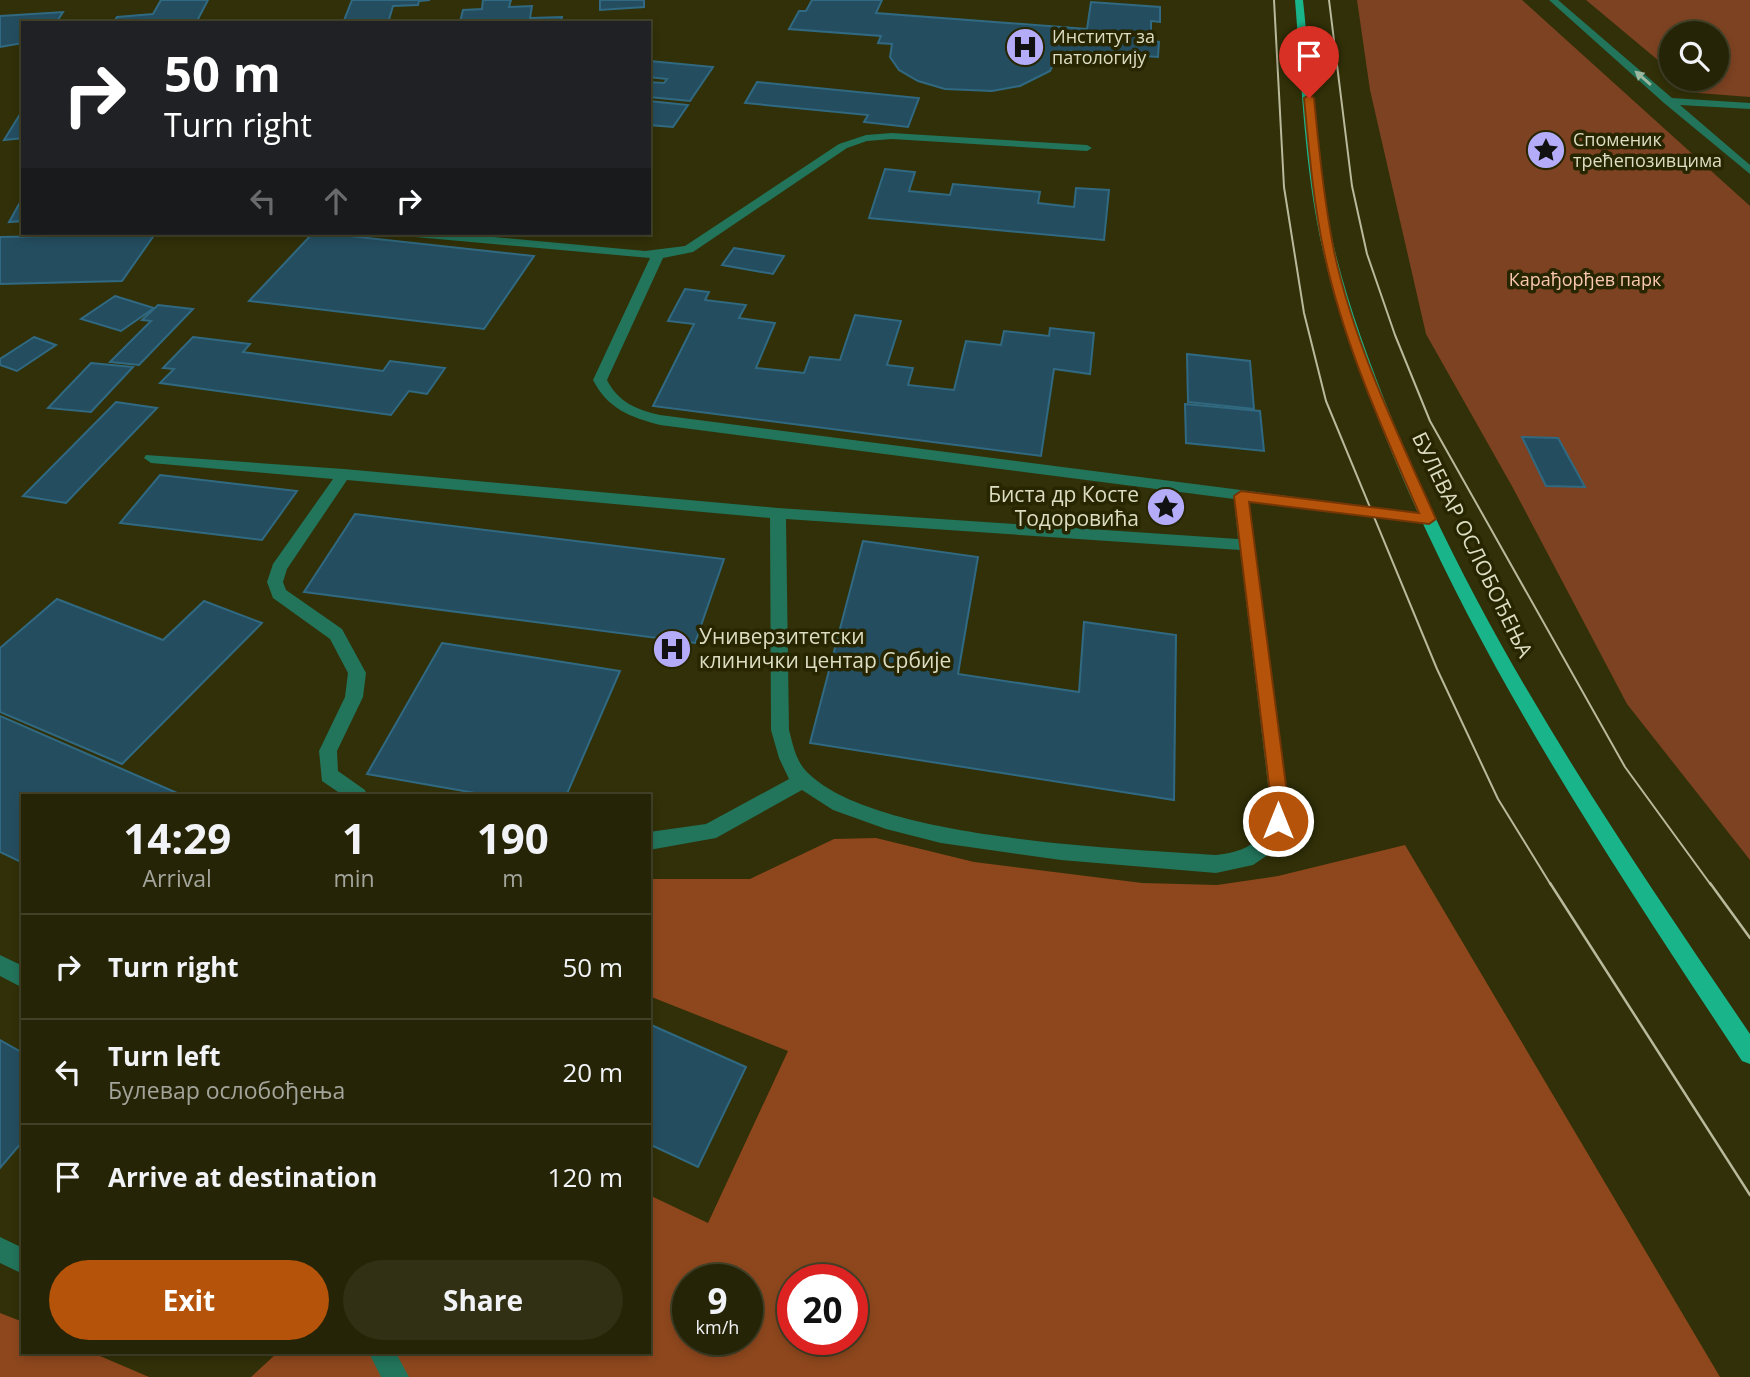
<!DOCTYPE html>
<meta charset="utf-8">
<style>
:root{--surface:#252406;--page:#313014;--text:#f1f3f6;--muted:#a3a49b;--line:#424128;--accent:#b45309}
body{margin:0;font-family:"Open Sans",sans-serif;background:var(--page);color:var(--text);height:100vh;display:flex;flex-direction:column;font-size:26px;white-space:nowrap}
*{box-sizing:border-box;margin:0}
p{font-size:23px;color:var(--muted)}
.icon{flex:none;width:38px;height:38px;fill:none;stroke:currentColor;stroke-width:2;stroke-linecap:round;stroke-linejoin:round}
.map{position:relative;flex:1;overflow:hidden}
.drawer{position:absolute;left:21px;top:794px;width:630px;height:560px;display:flex;flex-direction:column;background:var(--surface);border-radius:0px;box-shadow:0 4px 10px #0003,0 0 0 2px var(--line)}
.drawer>*{flex:none}
.top-card{position:absolute;left:21px;top:21px;width:630px;height:214px;border-radius:0px;box-shadow:0 4px 10px #0003,0 0 0 2px var(--line);background:#202124;color:#fff;overflow:hidden}
.tools{position:absolute;left:1659px;top:21px;display:grid;gap:14px}
.tools a{display:grid;place-items:center;width:70px;height:70px;border-radius:50%;background:var(--surface);box-shadow:0 4px 10px #0003,0 0 0 2px var(--line);font-size:35px}
.speed{position:absolute;left:672px;top:1264px;display:flex;gap:14px;font-size:35px;font-weight:700;text-align:center}
.speed>*{display:grid;place-content:center;width:91px;height:91px;border-radius:50%;background:var(--surface);box-shadow:0 4px 10px #0003,0 0 0 2px var(--line);line-height:1}
.speed small{font-size:18px;font-weight:400}
.speed .limit{border:10px solid #d22;background:#fff;color:#111}
.pin{position:absolute;display:grid;place-items:center;width:60px;height:60px;color:#fff;margin:-72px -30px;border-radius:50% 50% 50% 0;rotate:-45deg;box-shadow:0 0 7px #0007}
.pin .icon{rotate:45deg}
.me{position:absolute;width:77px;margin:-38px;rotate:0deg;stroke-linejoin:round;filter:drop-shadow(0 0 5px #0008)}
.turn{display:flex;align-items:center;gap:24px;height:147px;padding:0 28px;font-size:32px}
.turn .icon{width:91px;height:91px;stroke-width:2.5}
.turn b{display:block;font-size:49px;line-height:60px}
.lanes{display:flex;align-items:center;height:66px;padding:0 28px;background:#0003;justify-content:center;gap:35px;direction:ltr}
.lanes .off{opacity:.35}
.eta{display:flex;justify-content:space-evenly;align-items:center;height:119px;text-align:center}
.eta b{font-size:42px;font-weight:700;line-height:49px}
.primary-button{display:flex;gap:14px;margin-top:auto;padding:14px 28px}
.primary-button a{flex:1;height:80px;border-radius:42px;background:var(--accent);color:#fff;font-size:28px;font-weight:700;line-height:80px;text-align:center}
.primary-button a+a{background:var(--page);color:var(--text)}
ul{padding:0;list-style:none}
li{display:flex;align-items:center;gap:21px;height:105px;padding:0 28px;border-top:2px solid var(--line)}
li div{flex:1}
li b{display:block;font-size:26px}
li em{font-style:normal}
.map>svg:first-child{display:block}
</style>
<div class="map">
<svg width="1750" height="1377" viewBox="0 0 1750 1377">
<rect width="100%" height="100%" fill="#313008"/>
<g fill="#7c4222">
<polygon points="1357,0 1522,0 1750,206 1750,860 1627,704 1513,488 1426,334 1370,90"/>
<polygon points="1586,0 1750,0 1750,97 1698,93 1680,79 1717,79 1717,33 1671,33 1671,71"/>
</g>
<g fill="#8e471d" fill-rule="evenodd">
<path d="M876,838L974,862L1142,883L1217,885L1278,876L1405,845L1720,1377H251L277,1353H649V1195L708,1223L788,1051L649,996V879H750L834,839ZM688,1279H747V1339H688ZM793,1279H852V1339H793Z"/>
<polygon points="0,1313 23,1322 23,1353 93,1353 149,1377 0,1377"/>
</g>
<g fill="#244e60" stroke="#306981" stroke-width="2">
<polygon points="161,0 208,0 196,23 113,23 117,17 153,14"/>
<polygon points="352,0 430,0 419,1 418,5 393,6 388,23 343,23"/>
<polygon points="483,0 511,0 509,7 532,6 530,18 562,17 561,23 448,23 460,22 463,10 482,9"/>
<polygon points="600,0 644,0 644,7 600,10"/>
<polygon points="812,0 882,0 876,13 1087,29 1091,2 1160,7 1160,22 1151,21 1151,41 1159,42 1158,57 1069,51 1068,59 1056,59 1050,71 1020,86 992,91 945,89 918,81 899,70 890,57 892,44 878,43 881,36 789,29 799,11 806,11"/>
<polygon points="63,12 56,23 23,23 23,43 0,47 0,16"/>
<polygon points="650,61 713,67 690,101 649,97 649,82 664,83 667,79 649,77"/>
<polygon points="757,82 919,98 908,127 864,122 868,115 745,103"/>
<polygon points="649,101 688,105 673,127 649,125"/>
<polygon points="22,111 23,138 4,140"/>
<polygon points="885,169 915,172 909,191 950,195 953,184 1040,192 1038,203 1074,207 1076,188 1109,190 1104,240 869,218"/>
<polygon points="23,197 23,221 9,222"/>
<polygon points="313,233 322,233 534,256 484,329 249,301"/>
<polygon points="155,234 122,281 0,284 0,237"/>
<polygon points="734,248 784,256 773,274 722,265"/>
<polygon points="685,289 709,292 705,300 746,305 739,318 775,323 756,368 804,373 810,357 840,360 855,315 901,321 887,365 913,368 908,385 954,390 966,341 1001,345 1004,331 1049,336 1050,328 1094,333 1090,374 1054,369 1041,456 653,406 694,324 668,321"/>
<polygon points="115,296 154,308 121,331 81,319"/>
<polygon points="158,305 193,309 139,365 110,362 151,321 142,320"/>
<polygon points="34,337 56,345 17,371 0,365 0,359"/>
<polygon points="193,337 250,344 243,352 383,371 390,361 445,368 427,394 409,391 391,415 160,383 174,369 163,368"/>
<polygon points="1187,354 1250,361 1254,409 1188,402"/>
<polygon points="91,363 133,367 91,412 48,408"/>
<polygon points="116,402 157,408 66,503 23,496"/>
<polygon points="1185,404 1260,411 1264,451 1186,443"/>
<polygon points="1522,437 1558,438 1585,487 1546,486"/>
<polygon points="160,475 297,491 262,540 120,523"/>
<polygon points="355,514 724,559 695,643 304,592"/>
<polygon points="863,541 978,557 958,674 1079,692 1084,622 1176,635 1174,800 810,743"/>
<polygon points="57,599 163,640 204,601 262,623 122,764 0,712 0,648"/>
<polygon points="442,643 620,671 566,796 492,796 367,774"/>
<polygon points="0,716 184,796 23,796 23,863 0,852"/>
<polygon points="649,1024 746,1067 698,1167 649,1144"/>
<polygon points="0,1040 23,1053 23,1141 0,1168"/>
</g>
<g fill="none" stroke-linecap="round" stroke-linejoin="round">
<g fill="#22745a" fill-rule="evenodd">
<polygon points="1549,0 1558,0 1672,98 1750,103 1750,109 1680,105 1750,165 1750,174 1664,103"/>
<path d="M892,133L1087,145L1092,148L1087,151L892,139L867,141L847,148L693,252L663,258L607,380C618,402 637,410 660,415L1434,515L1437,519L1434,523L1429,524L1249,501L1287,794L1284,824L1272,852L1253,865L1216,873L1061,860L941,843L886,829L833,810L802,790L716,838L649,850V832L706,824L789,779L779,758L771,730L770,518L347,480L287,569L283,582L286,590L342,629L366,673L363,697L337,751L338,771L365,790L367,796H344L322,781L319,751L345,697L348,673L330,639L273,598L267,582L273,564L333,479L151,463L144,458L146,455L344,469L778,508L1238,539L1234,499L660,425C630,417 608,409 593,380L650,258L415,237L409,233H450L645,251L685,246L839,144L866,135ZM786,519L1240,550L1269,794C1266,836 1259,850 1216,855C1120,848 876,840 808,773C796,762 793,745 789,730Z"/>
<polygon points="0,955 23,966 23,988 0,976"/>
<polygon points="0,1237 23,1248 23,1274 0,1263"/>
<polygon points="369,1353 396,1353 409,1377 381,1377"/>
</g>
<path fill="#19b48a" fill-rule="evenodd" d="M1295,0H1303C1312,84 1315,168 1335,251C1349,308 1370,364 1392,419C1481,640 1617,838 1750,1034V1064L1742,1061C1607,856 1467,648 1378,418C1357,364 1336,308 1323,251C1304,168 1302,84 1295,0Z"/>
<g stroke="#b9b99c" stroke-width="2">
<polyline points="1274,0 1284,187 1304,313 1326,401 1437,669 1498,799 1551,885"/>
<polyline points="1329,0 1352,186 1367,254 1395,335 1430,421 1625,767 1711,885"/>
</g>
<g stroke="#b9b99c" stroke-width="2.5">
<polyline points="1550,883 1750,1195"/>
<polyline points="1710,883 1750,938"/>
</g>
</g>
<defs><path id="oneway-solid" d="M-6-.8H1V-3.2L6.5 0L1 3.2V.8H-6Z" transform="scale(1.75)"/></defs>
<use fill="#9cb89e" href="#oneway-solid" transform="translate(1643 78) rotate(-139)"/>
<path fill="#b45309" stroke="#753606" stroke-width="2" d="M1309,95L1314,98C1319,149 1324,200 1334,251C1354,344 1397,432 1436,519L1429,524L1249,502L1287,793L1284,827L1278,829L1271,827L1269,821L1270,793L1234,496L1241,491L1419,513C1382,428 1343,342 1324,252C1313,201 1309,149 1304,98Z"/>
<defs>
<g id="hospital-disc" transform="scale(2.0125)"><circle r="9.5" fill="#b4acf9" stroke="#272600"/><path d="M-5-5h3v3.5h4V-5h3V5h-3V1.5h-4V5h-3Z" fill="#111"/></g>
<g id="sight-disc" transform="scale(2.0125)"><circle r="9.5" fill="#b4acf9" stroke="#272600"/><path d="M0-6L1.8-2.2L6-1.7L2.9 1.2L3.7 5.4L0 3.3L-3.7 5.4L-2.9 1.2L-6-1.7L-1.8-2.2Z" fill="#111"/></g>
</defs>
<g fill-rule="evenodd">
<use href="#hospital-disc" x="1025" y="47"/>
<use href="#sight-disc" x="1546" y="150"/>
<use href="#sight-disc" x="1166" y="507"/>
<use href="#hospital-disc" x="672" y="649"/>
</g>
<g text-anchor="middle" stroke-width="7" stroke-linejoin="round" paint-order="stroke">
<g font-size="18" fill="#ddddc3" stroke="#272600" text-anchor="start">
<text x="1052" y="43">Институт за<tspan x="1052" dy="21">патологију</tspan></text>
<text x="1573" y="146">Споменик<tspan x="1573" dy="21">трећепозивцима</tspan></text>
</g>
<g font-size="18" fill="#fbc8af" stroke="#272600">
<text x="1585" y="286">Карађорђев парк</text>
</g>
<g font-size="21" fill="#ddddc3" stroke="#272600" text-anchor="end">
<text x="1139" y="502">Биста др Косте<tspan x="1139" dy="24">Тодоровића</tspan></text>
<text x="699" y="644" text-anchor="start">Универзитетски<tspan x="699" dy="24">клинички центар Србије</tspan></text>
</g>
<g font-size="21" fill="#ddddc3" stroke="#272600">
<text transform="translate(1472 545) rotate(64)" y="7">БУЛЕВАР ОСЛОБОЂЕЊА</text>
</g>
</g>
</svg>
<div class="tools">
<a><svg class="icon" aria-label="search" viewBox="0 0 24 24"><circle cx="10" cy="10" r="6"/><path d="M15 15l6 6"/></svg></a>
</div>
<div class="speed"><div>9<small>km/h</small></div><div class="limit">20</div></div>
<div class="pin" style="left:1309px;top:98px;background:#d93025"><svg class="icon" aria-label="arrive" viewBox="0 0 24 24"><path d="M6 21V4h12l-3 4 3 4H6"/></svg></div>
<svg class="me" style="left:1278px;top:821px" viewBox="-20 -20 40 40"><circle r="17" fill="#b45309" stroke="#fff" stroke-width="3"/><path d="M0-11L8 9 0 5-8 9z" fill="#fff"/></svg>
<div class="top-card">
<div class="turn"><svg class="icon" aria-label="right" viewBox="0 0 24 24"><path d="M7 20v-9h11M14 6l5 5-5 5"/></svg><div><b>50 m</b>Turn right</div></div>
<div class="lanes"><svg class="icon off" aria-label="left" viewBox="0 0 24 24"><path d="M17 20v-9H6M10 6l-5 5 5 5"/></svg><svg class="icon off" aria-label="ahead" viewBox="0 0 24 24"><path d="M12 20V5M6 11l6-6 6 6"/></svg><svg class="icon" aria-label="right" viewBox="0 0 24 24"><path d="M7 20v-9h11M14 6l5 5-5 5"/></svg></div>
</div>
<section class="drawer">
<div class="eta">
<div><b>14:29</b><p>Arrival</p></div>
<div><b>1</b><p>min</p></div>
<div><b>190</b><p>m</p></div>
</div>
<ul>
<li><svg class="icon" aria-label="right" viewBox="0 0 24 24"><path d="M7 20v-9h11M14 6l5 5-5 5"/></svg><div><b>Turn right</b></div><em>50 m</em></li>
<li><svg class="icon" aria-label="left" viewBox="0 0 24 24"><path d="M17 20v-9H6M10 6l-5 5 5 5"/></svg><div><b>Turn left</b><p>Булевар ослобођења</p></div><em>20 m</em></li>
<li><svg class="icon" aria-label="arrive" viewBox="0 0 24 24"><path d="M6 21V4h12l-3 4 3 4H6"/></svg><div><b>Arrive at destination</b></div><em>120 m</em></li>
</ul>
<div class="primary-button"><a>Exit</a><a>Share</a></div>
</section>
</div>
